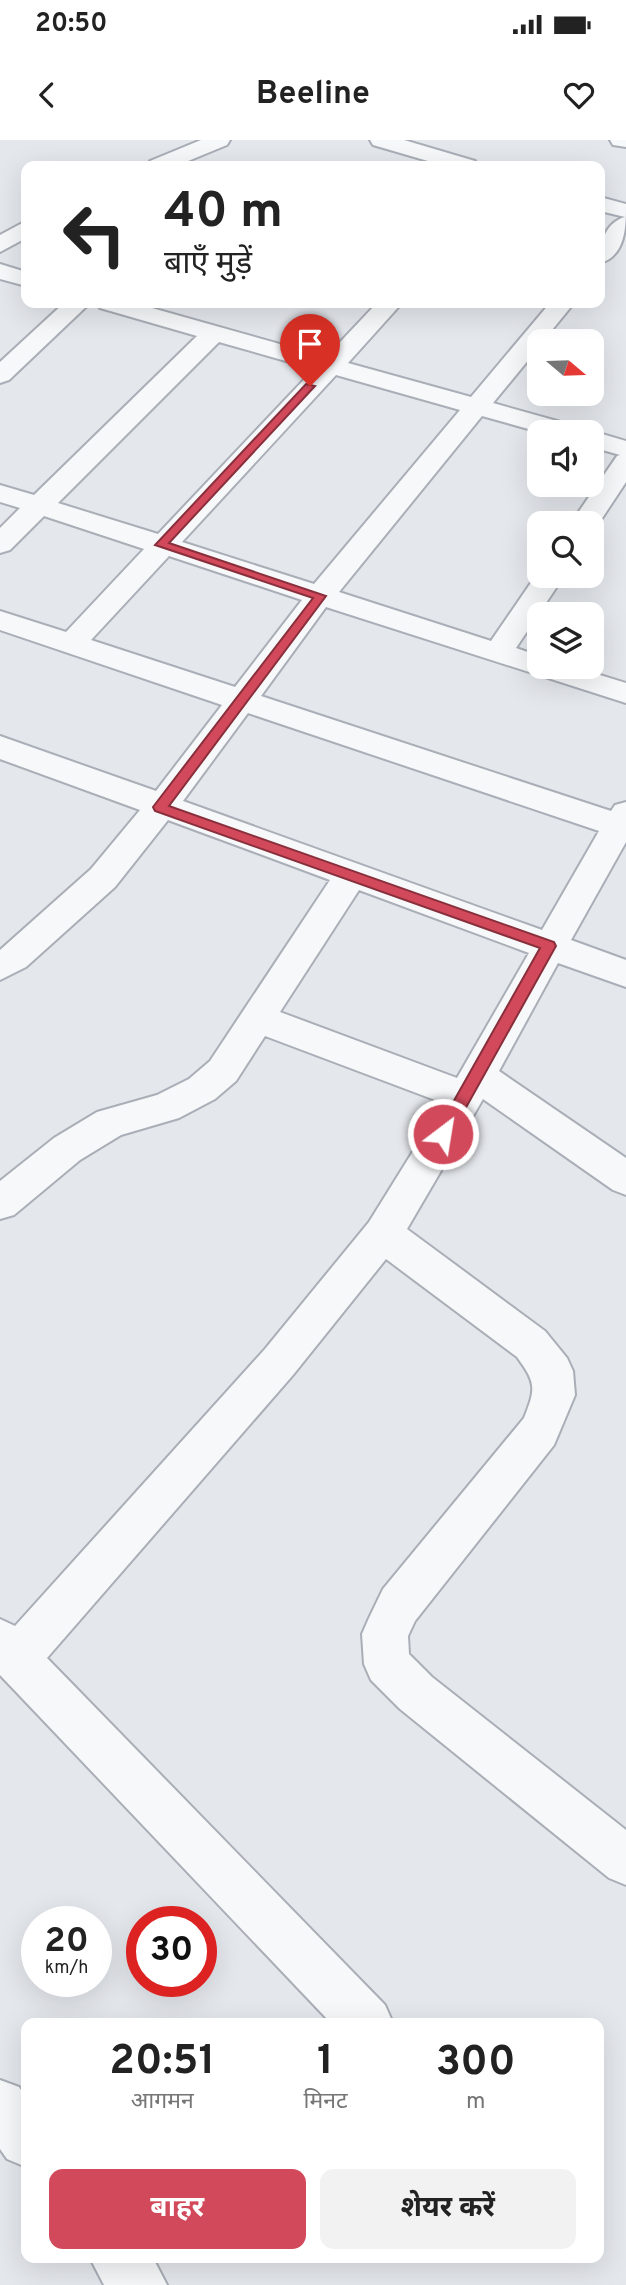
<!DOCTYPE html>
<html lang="hi">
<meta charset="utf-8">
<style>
:root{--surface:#fff;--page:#f2f2f2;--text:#222;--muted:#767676;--accent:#d1495b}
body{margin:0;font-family:Overpass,"Noto Sans Devanagari",sans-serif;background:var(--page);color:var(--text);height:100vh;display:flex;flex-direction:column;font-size:26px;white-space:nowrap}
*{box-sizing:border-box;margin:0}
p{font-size:23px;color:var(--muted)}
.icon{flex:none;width:38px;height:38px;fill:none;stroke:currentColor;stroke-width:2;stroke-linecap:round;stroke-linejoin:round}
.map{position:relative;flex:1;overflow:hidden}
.side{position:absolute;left:21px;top:1878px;width:583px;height:245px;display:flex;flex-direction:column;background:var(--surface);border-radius:14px;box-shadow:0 7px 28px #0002}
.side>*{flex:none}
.guide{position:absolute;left:21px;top:21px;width:584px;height:147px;border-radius:14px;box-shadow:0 7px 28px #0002;background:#fff;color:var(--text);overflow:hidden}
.needle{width:46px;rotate:109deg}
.fabs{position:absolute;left:527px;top:189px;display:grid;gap:14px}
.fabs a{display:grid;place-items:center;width:77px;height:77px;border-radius:14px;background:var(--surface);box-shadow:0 7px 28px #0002;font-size:35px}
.speed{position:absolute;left:21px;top:1766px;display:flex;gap:14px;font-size:35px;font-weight:700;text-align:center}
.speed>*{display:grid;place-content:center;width:91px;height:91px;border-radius:50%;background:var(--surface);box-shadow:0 7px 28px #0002;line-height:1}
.speed small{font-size:18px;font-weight:400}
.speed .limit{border:10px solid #d22;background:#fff;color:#111}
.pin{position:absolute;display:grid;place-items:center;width:60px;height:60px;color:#fff;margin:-72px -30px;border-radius:50% 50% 50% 0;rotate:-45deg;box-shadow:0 0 7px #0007}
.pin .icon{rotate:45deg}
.me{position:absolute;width:77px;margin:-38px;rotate:31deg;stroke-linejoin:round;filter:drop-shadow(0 0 5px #0008)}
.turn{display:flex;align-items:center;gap:24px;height:147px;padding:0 28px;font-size:32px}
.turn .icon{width:91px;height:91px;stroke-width:2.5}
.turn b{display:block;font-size:49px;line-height:60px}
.eta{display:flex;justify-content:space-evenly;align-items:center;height:119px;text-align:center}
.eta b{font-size:42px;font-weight:700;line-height:49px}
.button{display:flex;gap:14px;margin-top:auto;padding:14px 28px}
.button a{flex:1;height:80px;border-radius:14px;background:var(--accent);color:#fff;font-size:28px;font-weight:700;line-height:80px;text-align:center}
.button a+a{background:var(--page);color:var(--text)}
.status{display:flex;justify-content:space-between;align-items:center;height:49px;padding:0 35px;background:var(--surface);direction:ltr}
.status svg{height:19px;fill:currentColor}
header{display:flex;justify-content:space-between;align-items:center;height:91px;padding:0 28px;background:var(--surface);font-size:32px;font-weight:700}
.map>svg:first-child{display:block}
</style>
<div class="status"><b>20:50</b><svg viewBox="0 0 49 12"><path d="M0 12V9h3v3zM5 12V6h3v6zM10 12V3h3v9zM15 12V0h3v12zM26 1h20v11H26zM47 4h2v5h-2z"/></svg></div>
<header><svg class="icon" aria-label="back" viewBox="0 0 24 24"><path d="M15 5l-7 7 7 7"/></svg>Beeline<svg class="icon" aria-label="heart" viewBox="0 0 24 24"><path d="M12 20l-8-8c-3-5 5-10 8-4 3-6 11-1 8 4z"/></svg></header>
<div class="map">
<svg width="626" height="2145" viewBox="0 0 626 2145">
<rect width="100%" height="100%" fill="#e4e7ec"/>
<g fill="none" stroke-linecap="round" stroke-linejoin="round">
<g stroke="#a9aeb7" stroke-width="4">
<g id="minor">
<polygon points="201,0 230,0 227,5 176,26 147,26 150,21"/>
<polygon points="370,0 404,0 475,21 478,26 445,26 373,5"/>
<polygon points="610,0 626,0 626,7 613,5"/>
<path d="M600,57L626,64C626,86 626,116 600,123C600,105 604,83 625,77L600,71Z"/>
<polygon points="26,81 26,98 0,112 0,95"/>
<polygon points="0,124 26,132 26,146 0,139"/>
<polygon points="64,163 90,163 9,240 0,243 0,222"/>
<path d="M96,163H134L326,217L377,163H402L348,223L471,257L550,163H574L543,201H539V207L493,263L575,286L579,292H539L482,276L339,452L491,501L539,431V436H564L516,508L539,516V527H574L626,543V563L326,467L261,556L611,671L615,665L626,662V702L571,800L626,820V847L558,823L499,931L626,1018V1055L613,1050L483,959L407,1089L545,1191L567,1218L573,1231L575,1255L554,1305L415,1481L408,1496L409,1514L432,1537L626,1690V1745L609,1738L400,1569L371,1540L364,1524L362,1494L369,1478L383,1449L524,1278C536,1248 536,1243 517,1217L386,1119L293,1235L47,1518L385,1865L393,1883H331L0,1535V1479L15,1486L265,1209L369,1082L443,963L265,896L236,941L215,959L179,978L121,995L80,1020L14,1075L0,1079V1041L54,998L97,972L157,955L189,939L210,921L330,740L168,680L115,747L26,827L0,840V810L91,729L140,670L0,619V596L156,651L222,565L0,490V471L66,492L144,409L44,376L10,410L0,413V388L20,368L0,362V345L34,355L197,196L100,168ZM219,202L314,229L158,394L58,363ZM336,235L460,270L314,444L182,402ZM169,416L302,460L235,547L91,500ZM248,573L599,691L542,790L183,661ZM359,750L529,813L457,938L280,872Z"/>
<polygon points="592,291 626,301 626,342 595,389 592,390 592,383 571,383 617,316 620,315 592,307 592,292 588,292"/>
<polygon points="0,1940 19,1947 26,1957 26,2027 7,2019 0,2009"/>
<polygon points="90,2118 153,2118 167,2145 104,2145"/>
</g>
</g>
<use href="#minor" fill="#f7f8fa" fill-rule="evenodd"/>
</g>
<polygon fill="#d1495b" stroke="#882f3b" stroke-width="2" points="306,244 315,246 169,403 326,456 169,666 554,802 556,806 449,998 438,998 436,994 438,989 540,808 155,671 153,667 313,458 155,405"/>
</svg>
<div class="fabs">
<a><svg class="needle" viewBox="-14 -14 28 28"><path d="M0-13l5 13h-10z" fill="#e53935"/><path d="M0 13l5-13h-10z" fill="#767676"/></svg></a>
<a><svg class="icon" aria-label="sound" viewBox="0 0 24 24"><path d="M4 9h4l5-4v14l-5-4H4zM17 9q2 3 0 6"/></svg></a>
<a><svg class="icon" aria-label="search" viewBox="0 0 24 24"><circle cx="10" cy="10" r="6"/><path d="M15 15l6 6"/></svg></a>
<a><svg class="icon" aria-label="layers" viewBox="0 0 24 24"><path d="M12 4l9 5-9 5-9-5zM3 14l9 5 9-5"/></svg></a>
</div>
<div class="speed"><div>20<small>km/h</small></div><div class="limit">30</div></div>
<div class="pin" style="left:310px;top:246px;background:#d93025"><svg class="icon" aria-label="arrive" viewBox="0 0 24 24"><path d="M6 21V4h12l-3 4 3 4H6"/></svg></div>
<svg class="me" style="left:443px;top:994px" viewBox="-20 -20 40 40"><circle r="17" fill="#d1495b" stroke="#fff" stroke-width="3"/><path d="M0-11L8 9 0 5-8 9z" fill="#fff"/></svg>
<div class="guide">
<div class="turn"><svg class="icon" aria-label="left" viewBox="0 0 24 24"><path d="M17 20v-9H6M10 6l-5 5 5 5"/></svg><div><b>40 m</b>बाएँ मुड़ें</div></div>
</div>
<section class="side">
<div class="eta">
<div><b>20:51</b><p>आगमन</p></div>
<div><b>1</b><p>मिनट</p></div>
<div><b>300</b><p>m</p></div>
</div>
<div class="button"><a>बाहर</a><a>शेयर करें</a></div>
</section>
</div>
